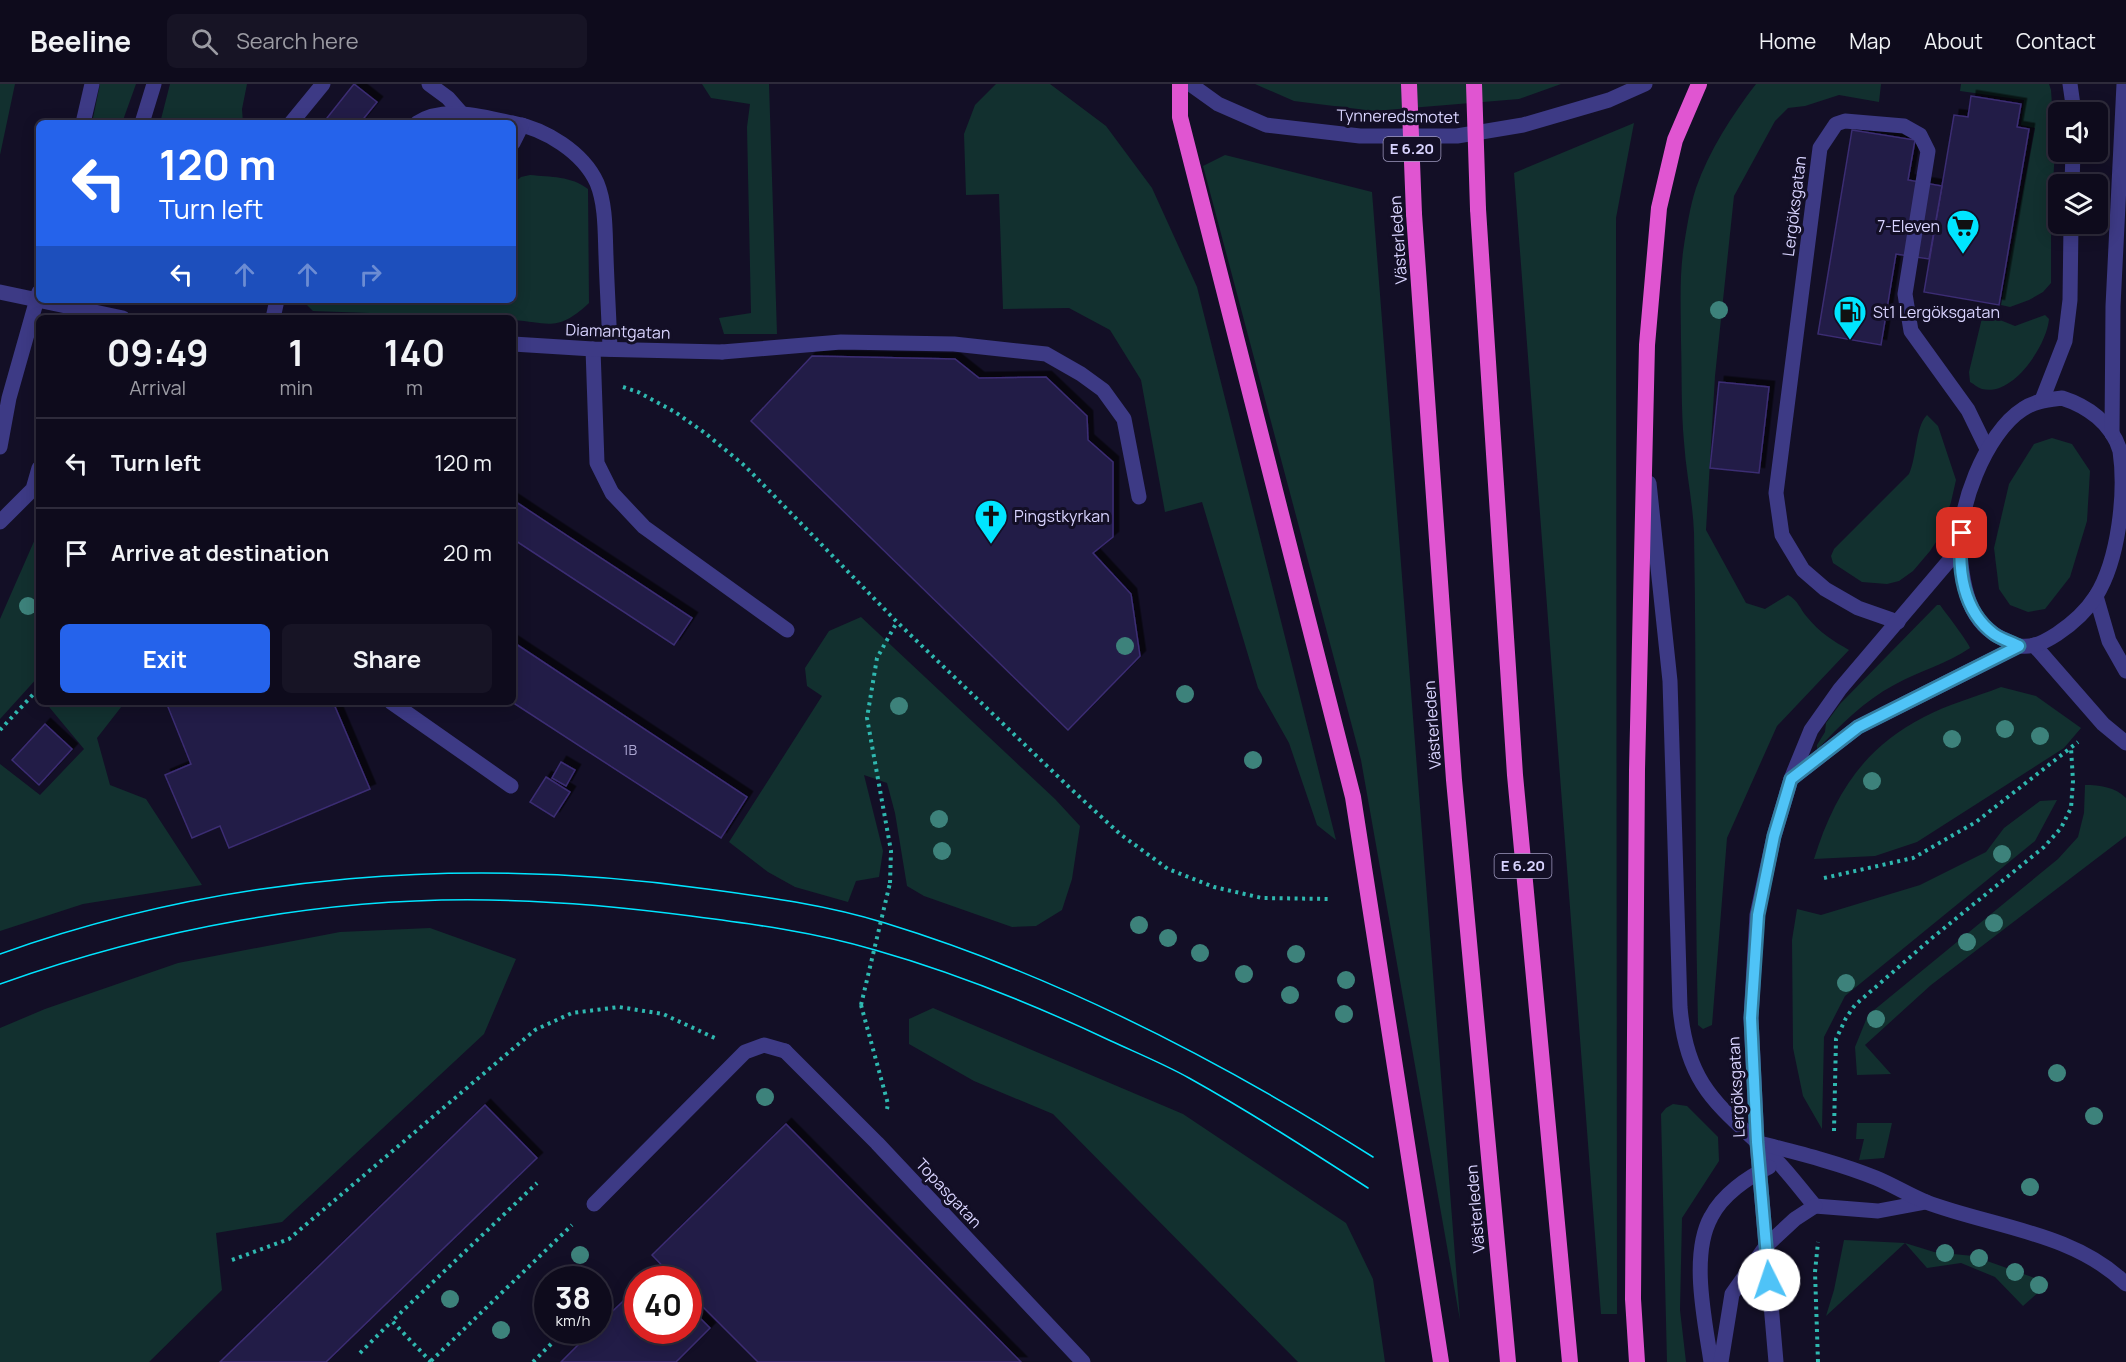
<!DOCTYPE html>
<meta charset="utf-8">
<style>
:root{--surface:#0e0b1c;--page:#171425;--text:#f1f3f6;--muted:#9b9ba3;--line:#2e2b3b;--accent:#2563eb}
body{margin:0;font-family:Manrope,sans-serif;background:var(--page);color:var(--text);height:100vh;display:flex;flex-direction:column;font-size:22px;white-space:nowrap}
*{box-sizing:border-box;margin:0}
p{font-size:20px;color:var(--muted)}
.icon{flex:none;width:33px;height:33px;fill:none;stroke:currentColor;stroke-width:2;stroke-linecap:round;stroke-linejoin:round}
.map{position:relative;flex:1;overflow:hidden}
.drawer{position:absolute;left:36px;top:231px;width:480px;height:390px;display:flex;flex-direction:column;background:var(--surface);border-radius:9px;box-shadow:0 3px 15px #0003,0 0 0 2px var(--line)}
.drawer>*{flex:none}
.hud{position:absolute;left:36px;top:36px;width:480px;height:183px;border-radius:9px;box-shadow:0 3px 15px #0003,0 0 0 2px var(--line);background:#2563eb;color:#fff;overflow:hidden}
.fabs{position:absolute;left:2048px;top:18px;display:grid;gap:12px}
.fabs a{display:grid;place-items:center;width:60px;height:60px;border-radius:9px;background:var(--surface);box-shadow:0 3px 15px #0003,0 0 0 2px var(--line);font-size:30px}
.speed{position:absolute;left:534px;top:1182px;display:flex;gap:12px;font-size:30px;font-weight:700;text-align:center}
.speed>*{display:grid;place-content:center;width:78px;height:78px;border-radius:50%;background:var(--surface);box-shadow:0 3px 15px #0003,0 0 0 2px var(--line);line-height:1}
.speed small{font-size:15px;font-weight:400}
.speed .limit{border:9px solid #d22;background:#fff;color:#111}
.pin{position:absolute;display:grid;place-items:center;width:51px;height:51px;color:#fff;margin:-26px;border-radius:12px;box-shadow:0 3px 9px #0006}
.me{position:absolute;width:66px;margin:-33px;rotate:356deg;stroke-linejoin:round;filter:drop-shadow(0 0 4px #0008)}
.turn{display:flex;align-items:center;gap:21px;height:126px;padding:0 24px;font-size:27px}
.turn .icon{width:78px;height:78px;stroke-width:2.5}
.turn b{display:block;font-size:42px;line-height:51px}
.lanes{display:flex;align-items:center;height:57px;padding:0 24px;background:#0003;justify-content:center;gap:30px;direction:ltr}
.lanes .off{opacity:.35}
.eta{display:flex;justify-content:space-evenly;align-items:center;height:102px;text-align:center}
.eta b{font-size:36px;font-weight:700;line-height:42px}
.cta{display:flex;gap:12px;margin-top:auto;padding:12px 24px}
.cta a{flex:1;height:69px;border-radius:9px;background:var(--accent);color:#fff;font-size:24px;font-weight:700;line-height:69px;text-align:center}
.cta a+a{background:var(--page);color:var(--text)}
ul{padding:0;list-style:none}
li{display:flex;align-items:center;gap:18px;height:90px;padding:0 24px;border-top:2px solid var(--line)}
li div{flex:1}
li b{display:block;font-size:22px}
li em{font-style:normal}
header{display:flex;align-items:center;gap:36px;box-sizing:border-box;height:84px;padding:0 30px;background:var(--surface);border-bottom:2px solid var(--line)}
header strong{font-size:28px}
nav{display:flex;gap:33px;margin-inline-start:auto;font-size:21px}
.search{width:420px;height:54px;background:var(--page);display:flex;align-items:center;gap:15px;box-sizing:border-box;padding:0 21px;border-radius:9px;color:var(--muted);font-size:22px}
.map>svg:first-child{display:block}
</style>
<header>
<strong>Beeline</strong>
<div class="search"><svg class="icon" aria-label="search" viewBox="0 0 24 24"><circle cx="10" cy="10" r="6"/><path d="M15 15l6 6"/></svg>Search here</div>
<nav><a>Home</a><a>Map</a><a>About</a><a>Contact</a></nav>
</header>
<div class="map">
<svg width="2126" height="1278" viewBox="0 0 2126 1278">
<defs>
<filter id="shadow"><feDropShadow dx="5.5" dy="-5.5" stdDeviation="0" flood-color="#0009"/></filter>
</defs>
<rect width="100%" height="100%" fill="#130f26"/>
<g fill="#12302f">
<polygon points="0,0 15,0 0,71"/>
<polygon points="100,0 136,0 122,39 92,39"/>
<polygon points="170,0 247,0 242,25 243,39 160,39"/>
<polygon points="702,0 769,0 777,250 724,250 719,234 751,229 747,43 750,20 711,14"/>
<polygon points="996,0 1050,0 1106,42 1152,104 1197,203 1336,756 1317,741 1289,659 1258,604 1202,418 1165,428 1141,296 1110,246 1069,224 1003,225 999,110 966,111 964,50 975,21"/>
<polygon points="1255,0 1561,0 1519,15 1374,27 1294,17"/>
<path d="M1756,0H1881L1879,18L1839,11L1805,22L1788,24L1775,37L1734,112L1715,292L1706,446L1746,519L1765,525L1788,511C1798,516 1800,525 1807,533C1819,548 1833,557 1849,566L1777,642L1727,754L1712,941L1703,945L1698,941C1694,777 1697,613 1694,449C1693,419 1686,389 1684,358C1681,325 1682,291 1681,257C1681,226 1679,192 1684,161C1687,143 1690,122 1696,104C1709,67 1732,31 1756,0Z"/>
<polygon points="1961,0 2049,0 2051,6 2055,66 2051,132 2051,199 2043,208 2029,216 2010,223 2001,221 2035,44 2021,41 2024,16 1960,7"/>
<polygon points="1634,39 1616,134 1617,1230 1601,1230 1514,89"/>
<polygon points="1225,71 1372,108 1460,1236 1361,676 1203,82"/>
<path d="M530,91C551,93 571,92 588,105L589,219C558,248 550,239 513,236V234L313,227L306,220V216H513V100L521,93Z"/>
<path d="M2045,231L2049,235C2047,261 2013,313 1982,305C1978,304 1974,300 1970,298L1969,288L1982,234L1990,232L2015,242Z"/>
<path d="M1927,331L1938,342L1956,396L1951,418L1940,452L1930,467L1913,487L1899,497L1887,500L1862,498L1833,479L1831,472L1834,465L1909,390C1917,373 1915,343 1927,331Z"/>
<polygon points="2052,354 2072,360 2090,387 2087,437 2070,493 2045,525 2028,528 2010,521 1999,505 1994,464 2009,400 2034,360"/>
<polygon points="39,446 39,592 0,635 0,535"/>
<path d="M1937,521H1940C1945,528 1969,559 1970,564C1947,580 1919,587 1894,601C1864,617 1840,641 1817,666V661L1825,648L1826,639L1840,620Z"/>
<polygon points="861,533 1055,715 1080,742 1072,795 1062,826 1036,842 1012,843 924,812 907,802 895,729 887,699 864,691 883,767 879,793 856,797 848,818 795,803 768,788 729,758 822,612 807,602 805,584 829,547"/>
<path d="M2001,603L2036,612L2081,644L2064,664L1917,758L1875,772L1814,775C1834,711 1863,664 1924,633C1948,620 1976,613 2001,603Z"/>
<polygon points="45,618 125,618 97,654 110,701 146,715 202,801 83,820 0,847 0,680 40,711 84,665"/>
<path d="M2085,701C2100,701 2115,703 2126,714V752L1931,901L1865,961L1891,990L1857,991L1855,963L1868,931L2058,775L2078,753L2084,729Z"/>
<polygon points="2057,716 2035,757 1845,912 1824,953 1822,1045 1803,1012 1793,964 1792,856 1797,825 1821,831 1920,801 1986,768 2004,744 2040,717"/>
<polygon points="430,844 516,875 484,950 282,1138 216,1149 222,1206 149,1278 0,1278 0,944 45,925 178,879 340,848"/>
<polygon points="933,924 1183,1030 1346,1139 1373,1195 1385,1278 1298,1278 1053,1030 974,997 909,960 909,935"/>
<polygon points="1673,1020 1687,1022 1718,1053 1719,1077 1682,1134 1680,1226 1686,1278 1667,1278 1661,1030 1666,1024"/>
<polygon points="1857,1039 1892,1039 1884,1074 1859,1076 1864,1055 1856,1055"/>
<polygon points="1844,1156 1905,1159 1934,1168 1973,1172 2049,1199 2023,1222 1995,1193 1961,1179 1927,1184 1905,1159 1826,1232 1834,1206"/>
</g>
<g fill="#241b47" stroke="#3b2d73" stroke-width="1.5" filter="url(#shadow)">
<polygon points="354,0 377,18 360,39 323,39"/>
<polygon points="1971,12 2021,20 2017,43 2029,45 1999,221 1924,208 1954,31 1968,33"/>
<polygon points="1852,46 1915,56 1908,96 1942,102 1929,175 1896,170 1881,261 1818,250"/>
<polygon points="812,272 955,275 979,294 1046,293 1087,332 1088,356 1113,378 1113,453 1093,469 1131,510 1140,572 1068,646 751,337"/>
<polygon points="1719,298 1769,303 1759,389 1710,384"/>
<polygon points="513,416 692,534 674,561 513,455"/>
<polygon points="513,558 747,713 721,754 512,618"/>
<polygon points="166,618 317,618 319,622 333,618 370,705 229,764 220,742 192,754 165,691 191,680"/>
<polygon points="45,640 72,665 39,701 12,676"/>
<polygon points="561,678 575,686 566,702 552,694"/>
<polygon points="546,693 570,708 554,733 530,718"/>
<polygon points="485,1021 537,1074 418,1189 326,1278 220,1278"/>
<polygon points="786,1040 1021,1278 758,1278 688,1208 688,1196 676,1196 652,1171"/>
<polygon points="654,1187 663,1196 645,1196"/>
<polygon points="638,1203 638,1246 688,1246 688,1222 710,1244 676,1278 561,1278 593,1246 598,1246 598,1241"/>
</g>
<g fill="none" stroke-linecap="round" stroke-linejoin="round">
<g stroke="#2fb8b0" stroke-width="4" stroke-dasharray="3 4.5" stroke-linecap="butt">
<polyline points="623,303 638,308 675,328 705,349 745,382 897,538 1071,705 1120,750 1168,785 1214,803 1262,814 1330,815"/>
<polyline points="0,646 39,604"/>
<polyline points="1824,794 1913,774 1976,738 2078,658"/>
<polyline points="890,799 891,767 867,634 877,574 897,538"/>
<polyline points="861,921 888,1020 887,1025"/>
<polyline points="1834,1047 1836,955 1846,934 1855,921 1932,854 2044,763 2061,744 2071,724 2073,697 2071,664"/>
<polyline points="232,1176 289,1155 535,946 572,929 619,923 663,930 717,955"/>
<polyline points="360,1269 392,1237"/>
<polyline points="431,1277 572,1141"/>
<polyline points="431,1278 392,1237 537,1099"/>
<polyline points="533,1278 565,1246"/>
<polyline points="1818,1278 1815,1188 1818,1158"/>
</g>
<g stroke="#3d3a85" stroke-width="15">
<polyline points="429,0 448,14 462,30"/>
<polyline points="291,39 323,0"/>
<path d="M417,39C445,21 482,33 512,39"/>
<path d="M513,39C545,45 583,68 597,99C606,121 605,149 606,172C607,203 609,234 610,265"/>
<polyline points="513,59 522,41"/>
<polyline points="273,234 277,216"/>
<polyline points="593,265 597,379 612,409 644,443 787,546"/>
<polyline points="722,268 841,258 954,260 1046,270 1081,290 1103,306 1124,335 1139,413"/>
<path d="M1649,399L1670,597L1680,923C1687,1006 1722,1023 1776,1076C1790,1090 1802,1107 1815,1122L1878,1127L1926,1118"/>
<polyline points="1898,538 1858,524 1825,505 1803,486 1782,451 1776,409 1820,64 1836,40 1845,37 1904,42 1920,51 1928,67 1905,210 1911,247 1968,326 1987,365"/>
<polyline points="391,618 511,702"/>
<path d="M1759,1059C1798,1069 1839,1079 1876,1094C1893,1101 1909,1111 1926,1118C1992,1143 2073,1148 2126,1200"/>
<polyline points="594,1120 745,968 764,961 785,967"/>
<path d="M1711,1278C1705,1237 1690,1171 1711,1133C1722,1111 1748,1093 1769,1083"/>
<polyline points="1721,1278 1732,1210 1766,1162 1795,1135 1815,1122"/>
</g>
<g stroke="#3d3a85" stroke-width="15">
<polyline points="83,39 92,0"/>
<polyline points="142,39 154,0"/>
<polyline points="0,208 123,234"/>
<polyline points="513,260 593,265 722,268"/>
<polyline points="0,363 9,314 39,208"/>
<polyline points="0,438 33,405 39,384"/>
<polyline points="2096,512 2109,557 2126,587"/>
<polyline points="2034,561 2103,640 2126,659"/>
<polyline points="785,967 877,1059 1083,1278"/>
</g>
<g stroke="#3d3a85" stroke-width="15">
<polyline points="1190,0 1218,20 1266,41 1360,52 1457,52 1523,41 1609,16 1645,0"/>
<polyline points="2070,0 2074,28"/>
<polyline points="2072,100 2073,68"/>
<path d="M2062,314C2087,322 2112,339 2120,367C2126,408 2119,475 2096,512C2087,526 2072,540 2057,550C2046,557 2034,564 2020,562C2014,561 2008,557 2003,555C1969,539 1963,504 1960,470C1956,427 1985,349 2023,325C2035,317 2047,316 2062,314Z"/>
<polyline points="2042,316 2065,257 2070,216 2071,140"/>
<polyline points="2112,350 2113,222 2124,0"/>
<polyline points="1791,695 1858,643 2019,562"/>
<polyline points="1776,1278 1757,1058 1751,934 1757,831 1774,752 1791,695 1811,646 1840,605 1959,465"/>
</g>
<g stroke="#e055d1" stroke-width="16">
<polyline points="1180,0 1180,33 1353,713 1441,1278"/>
<polyline points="1478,125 1515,691 1570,1278"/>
<polyline points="1414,130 1454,696 1508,1278"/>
<polyline points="1637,1278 1633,1215 1637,686 1647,261 1659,124 1675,56 1699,0"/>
</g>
<g stroke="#00e5ff" stroke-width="1.5">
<path d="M0,870C226,789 470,772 707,805C767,813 827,821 885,839C1058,892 1220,976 1373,1073"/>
<path d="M0,900C154,845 325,813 489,816C558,817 623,823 691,832C753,840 814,848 875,866C956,889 1035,921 1111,957C1137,969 1164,980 1189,994C1250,1028 1309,1066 1368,1104"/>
</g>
<polyline stroke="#2fb8b0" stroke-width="4" stroke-dasharray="3 4.5" stroke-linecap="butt" points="861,921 890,799"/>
<g stroke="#e055d1" stroke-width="16">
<polyline points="1409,0 1414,130"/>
<polyline points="1474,0 1478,125"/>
</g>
</g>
<g fill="#3d827b">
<circle cx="1719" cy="226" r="9"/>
<circle cx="28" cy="522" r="9"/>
<circle cx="1125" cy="562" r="9"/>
<circle cx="1185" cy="610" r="9"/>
<circle cx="899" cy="622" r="9"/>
<circle cx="2005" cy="645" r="9"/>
<circle cx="2040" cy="652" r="9"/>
<circle cx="1952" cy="655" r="9"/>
<circle cx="1253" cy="676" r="9"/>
<circle cx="1872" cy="697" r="9"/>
<circle cx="939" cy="735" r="9"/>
<circle cx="942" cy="767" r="9"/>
<circle cx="2002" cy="770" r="9"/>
<circle cx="1994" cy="839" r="9"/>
<circle cx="1139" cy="841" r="9"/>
<circle cx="1168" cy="854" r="9"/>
<circle cx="1967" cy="858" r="9"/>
<circle cx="1200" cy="869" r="9"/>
<circle cx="1296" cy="870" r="9"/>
<circle cx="1244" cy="890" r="9"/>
<circle cx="1346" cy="896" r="9"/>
<circle cx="1846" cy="899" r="9"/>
<circle cx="1290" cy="911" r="9"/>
<circle cx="1344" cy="930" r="9"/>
<circle cx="1876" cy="935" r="9"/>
<circle cx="2057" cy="989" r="9"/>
<circle cx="765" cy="1013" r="9"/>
<circle cx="2094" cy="1032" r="9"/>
<circle cx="2030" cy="1103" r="9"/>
<circle cx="1945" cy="1169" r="9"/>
<circle cx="580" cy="1171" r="9"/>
<circle cx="1979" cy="1174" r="9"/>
<circle cx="2015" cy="1188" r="9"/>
<circle cx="2039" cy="1201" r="9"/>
<circle cx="450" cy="1215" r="9"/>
<circle cx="501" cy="1246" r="9"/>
</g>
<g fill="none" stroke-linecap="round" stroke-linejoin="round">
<g stroke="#337fa1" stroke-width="15">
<path id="route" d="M1769,1196L1757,1058L1751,934L1758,831L1774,752L1791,695L1858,643L2019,562C2011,558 2001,555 1994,550C1963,527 1957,485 1962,449"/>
</g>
<use href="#route" stroke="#4fc3f7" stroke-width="10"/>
</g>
<defs>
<g id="supermarket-pin" transform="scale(1.725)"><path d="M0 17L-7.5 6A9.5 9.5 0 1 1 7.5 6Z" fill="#00e5ff" stroke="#130f26"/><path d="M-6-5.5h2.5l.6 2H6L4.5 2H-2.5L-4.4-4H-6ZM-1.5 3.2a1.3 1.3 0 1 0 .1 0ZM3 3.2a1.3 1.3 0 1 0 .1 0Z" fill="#111"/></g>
<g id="fuel-pin" transform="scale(1.725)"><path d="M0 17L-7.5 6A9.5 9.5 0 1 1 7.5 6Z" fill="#00e5ff" stroke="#130f26"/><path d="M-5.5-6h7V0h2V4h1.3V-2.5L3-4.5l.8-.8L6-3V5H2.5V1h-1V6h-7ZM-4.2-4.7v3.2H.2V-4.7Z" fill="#111"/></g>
<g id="church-pin" transform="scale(1.725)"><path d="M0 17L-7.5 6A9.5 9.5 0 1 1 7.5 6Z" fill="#00e5ff" stroke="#130f26"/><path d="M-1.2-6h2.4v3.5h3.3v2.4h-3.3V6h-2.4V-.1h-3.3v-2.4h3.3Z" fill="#111"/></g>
</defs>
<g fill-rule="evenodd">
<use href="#supermarket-pin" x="1963" y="142"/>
<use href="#fuel-pin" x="1850" y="228"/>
<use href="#church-pin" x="991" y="432"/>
</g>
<g text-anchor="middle" stroke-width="6" stroke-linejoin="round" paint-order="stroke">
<g font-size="14" fill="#aca6d1">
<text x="630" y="671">1B</text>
</g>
<g fill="#130f26" stroke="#9e99be" stroke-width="1.5">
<rect x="1383.5" y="53" width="57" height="24" rx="4.5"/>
<rect x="1494.5" y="770" width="57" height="24" rx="4.5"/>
</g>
<g font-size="15" font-weight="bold" fill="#d9d4ff">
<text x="1412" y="70">E 6.20</text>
<text x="1523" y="787">E 6.20</text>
</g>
<g font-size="16" fill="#d9d4ff" stroke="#130f26">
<text transform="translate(1398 32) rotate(1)" y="6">Tynneredsmotet</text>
<text transform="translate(1794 122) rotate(-83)" y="6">Lergöksgatan</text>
<text transform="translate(1398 156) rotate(-94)" y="6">Västerleden</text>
<text transform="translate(618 247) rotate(2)" y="6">Diamantgatan</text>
<text transform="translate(1432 641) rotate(-94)" y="6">Västerleden</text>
<text transform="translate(1736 1003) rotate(-93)" y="6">Lergöksgatan</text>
<text transform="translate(949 1109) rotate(47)" y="6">Topasgatan</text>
<text transform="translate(1475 1125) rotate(-95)" y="6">Västerleden</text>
</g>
<g font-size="16" fill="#d9d4ff" stroke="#130f26" text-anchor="start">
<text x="1940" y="148" text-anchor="end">7-Eleven</text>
<text x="1873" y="234">St1 Lergöksgatan</text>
<text x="1014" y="438">Pingstkyrkan</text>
</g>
</g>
</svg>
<div class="fabs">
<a><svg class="icon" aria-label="sound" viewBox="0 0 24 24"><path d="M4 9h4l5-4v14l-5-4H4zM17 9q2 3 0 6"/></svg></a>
<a><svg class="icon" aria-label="layers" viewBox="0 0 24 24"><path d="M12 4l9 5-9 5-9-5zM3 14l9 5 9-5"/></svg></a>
</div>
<div class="speed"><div>38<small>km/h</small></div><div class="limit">40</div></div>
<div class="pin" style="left:1962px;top:449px;background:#d93025"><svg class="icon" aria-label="arrive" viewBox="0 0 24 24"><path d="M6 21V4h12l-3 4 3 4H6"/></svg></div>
<svg class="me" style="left:1769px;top:1196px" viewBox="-20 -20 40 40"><circle r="19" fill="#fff"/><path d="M0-13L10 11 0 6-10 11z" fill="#4fc3f7"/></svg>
<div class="hud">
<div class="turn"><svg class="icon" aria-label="left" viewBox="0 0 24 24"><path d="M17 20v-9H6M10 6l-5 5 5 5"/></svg><div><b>120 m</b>Turn left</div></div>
<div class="lanes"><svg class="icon" aria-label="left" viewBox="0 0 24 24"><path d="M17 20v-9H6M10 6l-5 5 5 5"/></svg><svg class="icon off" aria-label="ahead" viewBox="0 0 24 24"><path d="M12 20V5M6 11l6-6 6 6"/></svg><svg class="icon off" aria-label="ahead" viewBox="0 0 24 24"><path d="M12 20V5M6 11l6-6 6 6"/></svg><svg class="icon off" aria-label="right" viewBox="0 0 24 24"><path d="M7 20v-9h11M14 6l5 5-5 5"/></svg></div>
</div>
<section class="drawer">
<div class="eta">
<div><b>09:49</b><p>Arrival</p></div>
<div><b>1</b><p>min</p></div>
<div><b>140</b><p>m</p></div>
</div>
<ul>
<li><svg class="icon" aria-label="left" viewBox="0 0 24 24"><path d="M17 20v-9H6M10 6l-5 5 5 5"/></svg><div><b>Turn left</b></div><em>120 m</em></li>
<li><svg class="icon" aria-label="arrive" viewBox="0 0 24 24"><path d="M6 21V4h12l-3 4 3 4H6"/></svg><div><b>Arrive at destination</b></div><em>20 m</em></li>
</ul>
<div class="cta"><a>Exit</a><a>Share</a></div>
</section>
</div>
